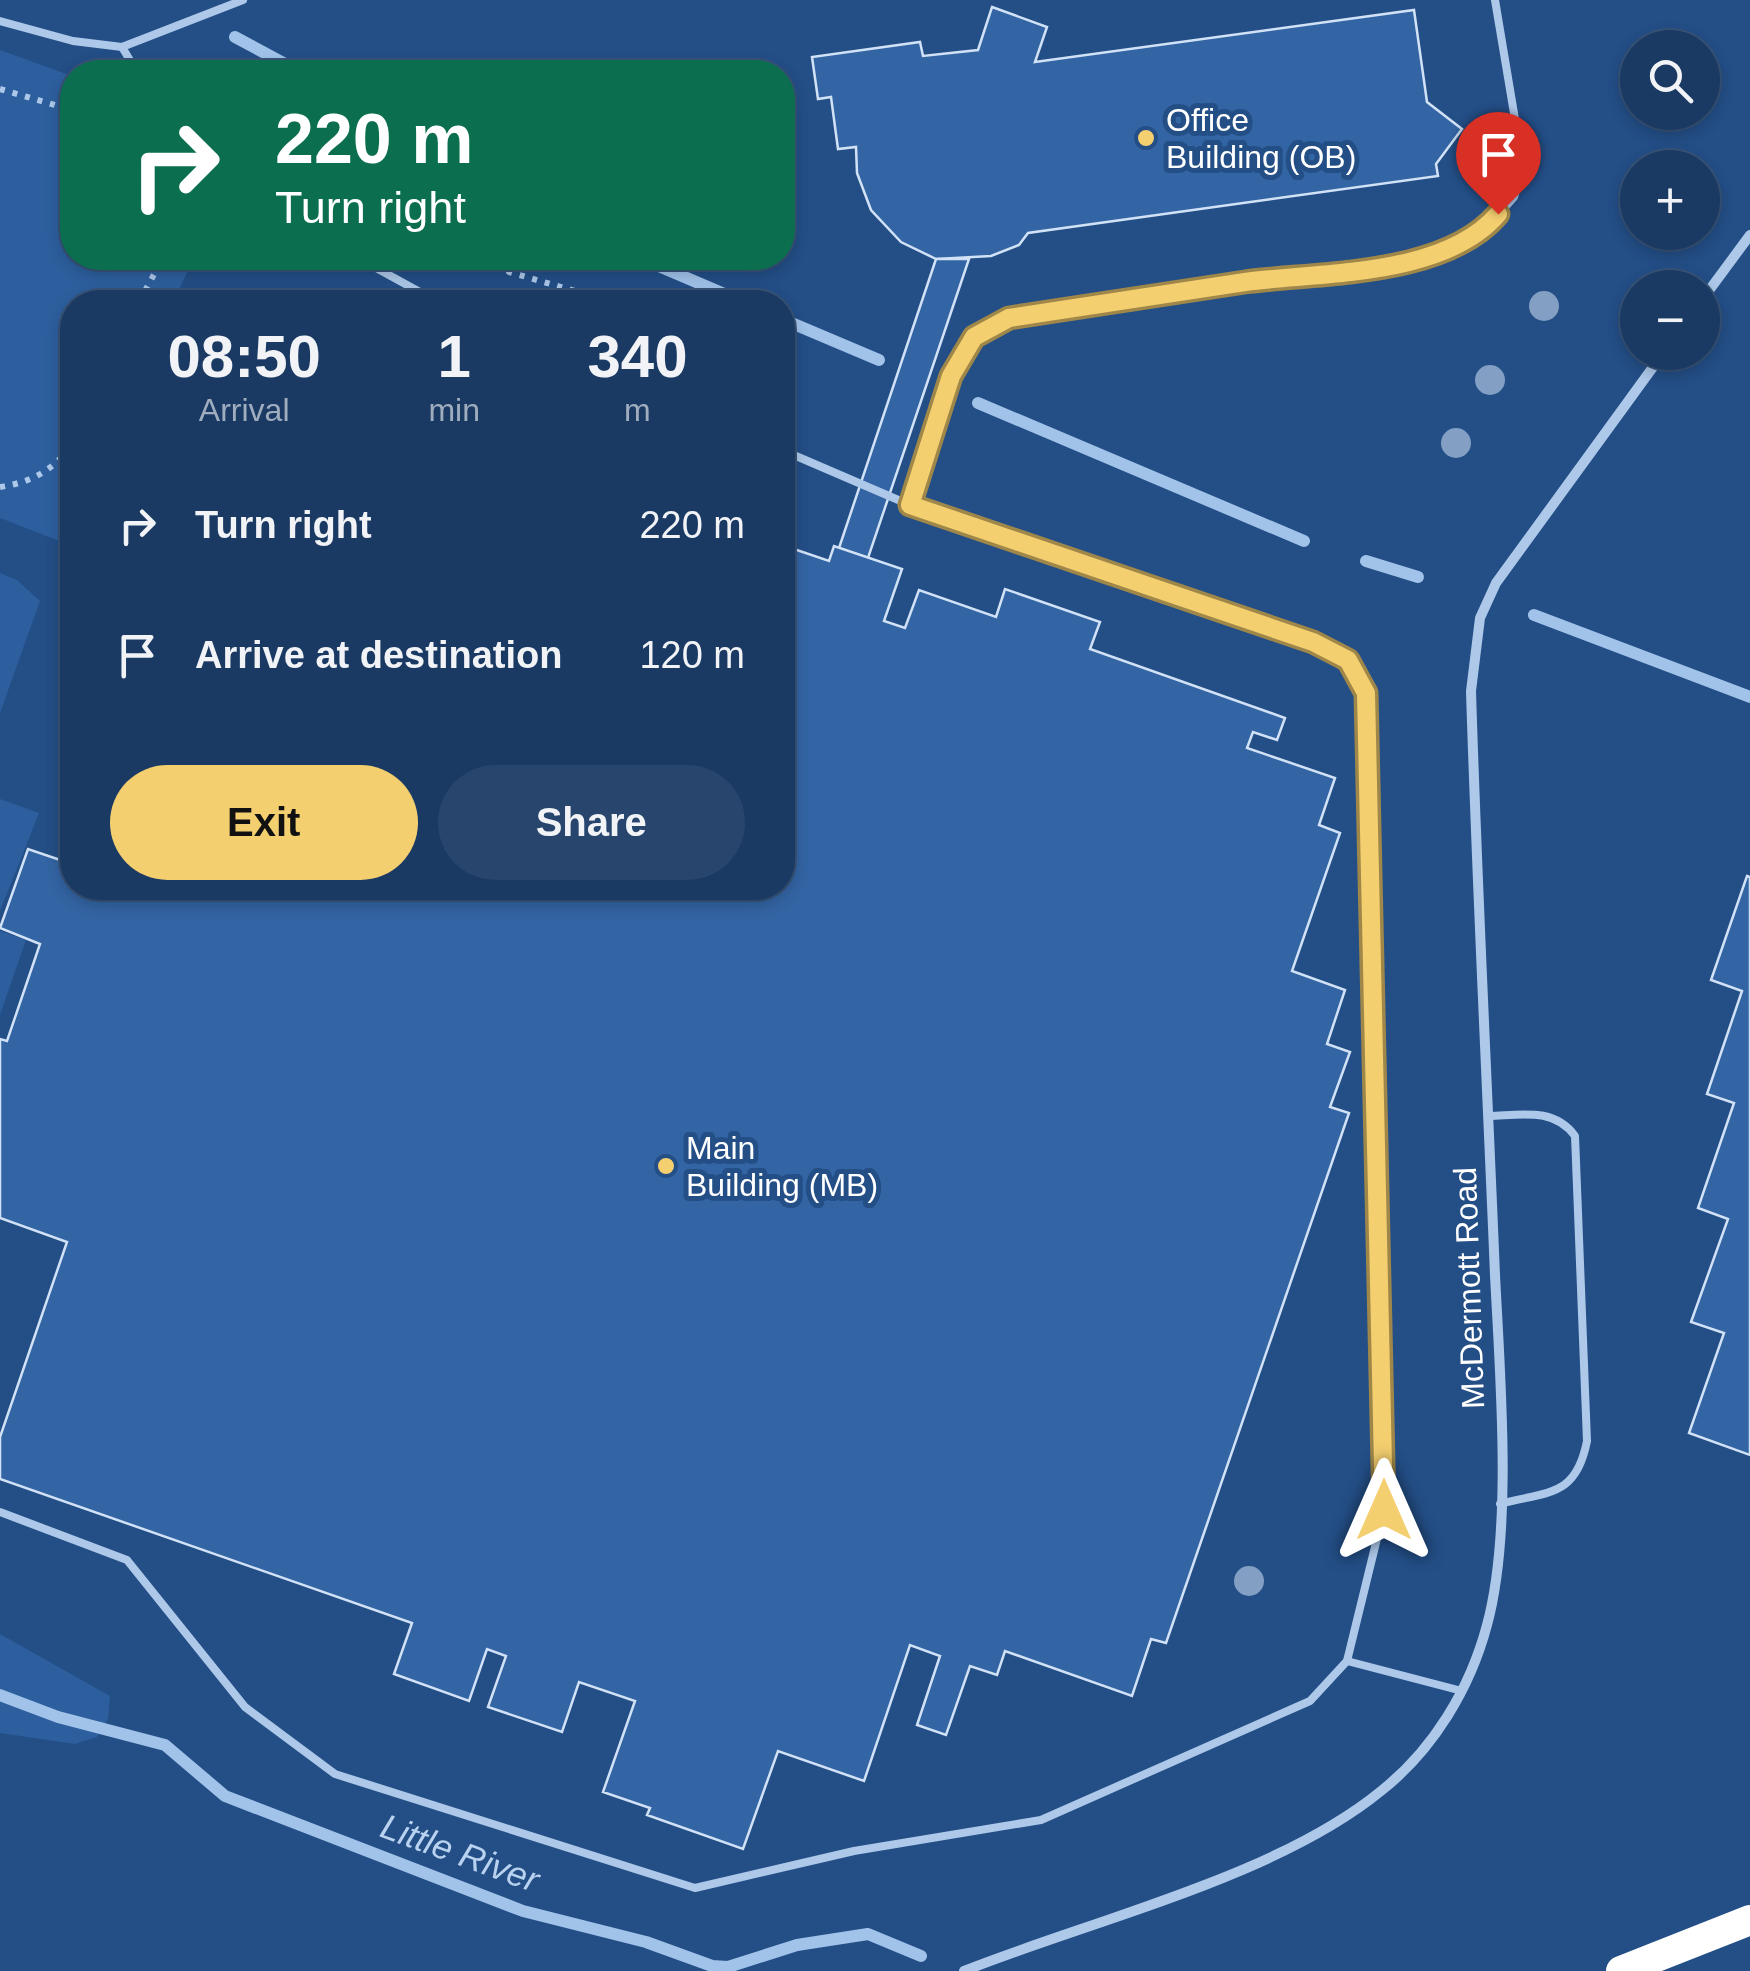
<!DOCTYPE html>
<meta charset="utf-8">
<style>
:root{--surface:#1a3a64;--page:#27456d;--text:#f1f3f6;--muted:#9fadbf;--line:#385478;--accent:#f4cf70}
body{margin:0;font-family:Arial,sans-serif;background:var(--page);color:var(--text);height:100vh;display:flex;flex-direction:column;font-size:38px;white-space:nowrap}
*{box-sizing:border-box;margin:0}
p{font-size:32px;color:var(--muted)}
.icon{flex:none;width:55px;height:55px;fill:none;stroke:currentColor;stroke-width:2;stroke-linecap:round;stroke-linejoin:round}
.map{position:relative;flex:1;overflow:hidden}
.details{position:absolute;left:60px;top:290px;width:735px;height:610px;display:flex;flex-direction:column;background:var(--surface);border-radius:40px;box-shadow:0 5px 15px #0003,0 0 0 2px var(--line)}
.details>*{flex:none}
.hud{position:absolute;left:60px;top:60px;width:735px;height:210px;border-radius:40px;box-shadow:0 5px 15px #0003,0 0 0 2px var(--line);background:#0b6e4f;color:#fff;overflow:hidden}
.fabs{position:absolute;left:1620px;top:30px;display:grid;gap:20px}
.fabs a{display:grid;place-items:center;width:100px;height:100px;border-radius:50%;background:var(--surface);box-shadow:0 5px 15px #0003,0 0 0 2px var(--line);font-size:50px}
.pin{position:absolute;display:grid;place-items:center;width:85px;height:85px;color:#fff;margin:-102px -42px;border-radius:50% 50% 50% 0;rotate:-45deg;box-shadow:0 0 10px #0007}
.pin .icon{rotate:45deg}
.me{position:absolute;width:110px;margin:-55px;rotate:0deg;stroke-linejoin:round;filter:drop-shadow(0 0 8px #0008)}
.turn{display:flex;align-items:center;gap:35px;height:210px;padding:0 50px;font-size:45px}
.turn .icon{width:130px;height:130px;stroke-width:2.5}
.turn b{display:block;font-size:70px;line-height:85px}
.eta{display:flex;justify-content:space-evenly;align-items:center;height:170px;text-align:center}
.eta b{font-size:60px;font-weight:700;line-height:70px}
.button{display:flex;gap:20px;margin-top:auto;padding:20px 50px}
.button a{flex:1;height:115px;border-radius:60px;background:var(--accent);color:#111;font-size:40px;font-weight:700;line-height:115px;text-align:center}
.button a+a{background:var(--page);color:var(--text)}
ul{padding:0;list-style:none}
li{display:flex;align-items:center;gap:30px;height:130px;padding:0 50px}
li div{flex:1}
li b{display:block;font-size:38px}
li em{font-style:normal}
.map>svg:first-child{display:block}
</style>
<div class="map">
<svg width="1750" height="1971" viewBox="0 0 1750 1971">
<rect width="100%" height="100%" fill="#234e86"/>
<g fill="#2d5f9e">
<polygon points="0,50 72,76 72,258 194,258 173,302 72,302 72,546 0,518"/>
<polygon points="0,573 17,580 40,601 0,713"/>
<polygon points="0,799 39,813 0,911"/>
<polygon points="0,931 26,940 0,1015"/>
<polygon points="0,1634 110,1696 108,1719 97,1737 75,1744 0,1733"/>
</g>
<g fill="none" stroke-linecap="round" stroke-linejoin="round">
<g stroke="#a1c3ea" stroke-width="12">
<polyline points="235,37 300,72"/>
<polyline points="640,258 743,302"/>
<polyline points="782,319 879,360"/>
<polyline points="978,403 1304,541"/>
<polyline points="1366,561 1418,577"/>
<polyline points="1534,615 1750,697"/>
<polyline points="0,1695 58,1717 165,1745 225,1796 523,1911 646,1942 712,1966 728,1967 797,1945 868,1934 921,1956"/>
</g>
</g>
<g fill="#3364a3" stroke="#d1e2f7" stroke-width="2.5">
<polygon points="992,7 1047,27 1035,62 1414,10 1427,102 1462,129 1436,164 1438,176 1028,233 1019,245 991,256 936,259 901,242 871,210 857,173 856,147 838,149 831,97 818,99 812,57 920,42 923,56 978,50"/>
<polygon points="936,259 969,259 868,558 839,548"/>
<polygon points="782,545 829,561 834,546 902,569 884,621 905,628 919,590 996,617 1005,589 1100,622 1090,649 1285,718 1277,740 1253,732 1247,748 1335,778 1319,825 1340,833 1292,971 1345,990 1327,1044 1350,1052 1330,1107 1349,1113 1166,1643 1151,1639 1132,1696 1005,1651 997,1675 970,1666 946,1735 917,1725 940,1656 910,1645 864,1781 778,1751 743,1849 647,1815 650,1808 603,1792 635,1701 579,1682 562,1732 488,1707 506,1656 487,1649 469,1701 394,1674 412,1623 0,1479 0,1437 67,1242 0,1218 0,1039 7,1041 40,944 0,928 28,849 72,864 72,888 782,888"/>
<polygon points="1747,876 1750,877 1750,1455 1689,1433 1724,1333 1691,1322 1728,1219 1698,1208 1734,1103 1707,1094 1742,991 1711,980"/>
</g>
<g fill="none" stroke-linecap="round" stroke-linejoin="round">
<g stroke="#adc8e9" stroke-width="6" stroke-dasharray="5 8" stroke-linecap="butt">
<polyline points="0,89 72,110"/>
<polyline points="514,258 509,272 613,302"/>
<polyline points="139,302 163,258"/>
<path d="M0,487C32,482 52,471 72,445"/>
</g>
<g stroke="#adc8e9" stroke-width="8">
<polyline points="0,21 73,41 122,47 243,0"/>
<polyline points="122,47 137,72"/>
<polyline points="358,258 438,302"/>
<polyline points="910,505 951,376 974,337 1009,318 1252,281 1337,275 1441,252 1483,232 1514,197 1523,167 1495,0"/>
<path d="M1489,1116C1521,1115 1554,1107 1575,1136L1587,1441C1576,1497 1549,1491 1500,1504"/>
<polyline points="0,1512 127,1560 245,1707 335,1774 695,1888 854,1851 1041,1820 1310,1701 1347,1661 1384,1510 1366,693 1348,660 1313,642 910,505 782,450"/>
<polyline points="1347,1661 1462,1691"/>
</g>
<g stroke="#adc8e9" stroke-width="10">
<polyline points="1702,300 1750,235"/>
<path d="M964,1971C1092,1920 1276,1877 1381,1791C1433,1750 1470,1689 1487,1625C1513,1530 1500,1376 1495,1275C1487,1080 1477,886 1471,691L1480,618L1496,583L1664,352"/>
</g>
<polyline stroke="#fff" stroke-width="30" points="1621,1971 1750,1920"/>
</g>
<g fill="#839fc4">
<circle cx="1544" cy="306" r="15"/>
<circle cx="1490" cy="380" r="15"/>
<circle cx="1456" cy="443" r="15"/>
<circle cx="1249" cy="1581" r="15"/>
</g>
<g fill="none" stroke-linecap="round" stroke-linejoin="round">
<g stroke="#9f8749" stroke-width="25">
<path id="route" d="M1384,1510L1366,693L1348,660L1313,642L910,505L951,376L974,337L1009,318C1087,306 1166,294 1245,282C1321,272 1444,277 1498,214"/>
</g>
<use href="#route" stroke="#f4cf70" stroke-width="18"/>
</g>
<g fill="#f4cf70" stroke="#234e86" stroke-width="4">
<circle cx="1146" cy="138" r="10"/>
<circle cx="666" cy="1166" r="10"/>
</g>
<g text-anchor="middle" stroke-width="10" stroke-linejoin="round" paint-order="stroke">
<g font-size="32" fill="#fff" stroke="#234e86" text-anchor="start">
<text x="1166" y="131">Office<tspan x="1166" dy="37">Building (OB)</tspan></text>
<text x="686" y="1159">Main<tspan x="686" dy="37">Building (MB)</tspan></text>
</g>
<g font-size="32" fill="#fff" stroke="#234e86">
<text transform="translate(1469 1288) rotate(-92)" y="11">McDermott Road</text>
</g>
<g font-size="35" font-style="italic" fill="#b9d2f0" stroke="#234e86">
<text transform="translate(460 1853) rotate(20)" y="12">Little River</text>
</g>
</g>
</svg>
<div class="fabs">
<a><svg class="icon" aria-label="search" viewBox="0 0 24 24"><circle cx="10" cy="10" r="6"/><path d="M15 15l6 6"/></svg></a>
<a>+</a>
<a>−</a>
</div>
<div class="pin" style="left:1498px;top:214px;background:#d93025"><svg class="icon" aria-label="arrive" viewBox="0 0 24 24"><path d="M6 21V4h12l-3 4 3 4H6"/></svg></div>
<svg class="me" style="left:1384px;top:1510px" viewBox="-20 -20 40 40"><path d="M0-17L14 15 0 8-14 15z" fill="#f4cf70" stroke="#fff" stroke-width="4"/></svg>
<div class="hud">
<div class="turn"><svg class="icon" aria-label="right" viewBox="0 0 24 24"><path d="M7 20v-9h11M14 6l5 5-5 5"/></svg><div><b>220 m</b>Turn right</div></div>
</div>
<section class="details">
<div class="eta">
<div><b>08:50</b><p>Arrival</p></div>
<div><b>1</b><p>min</p></div>
<div><b>340</b><p>m</p></div>
</div>
<ul>
<li><svg class="icon" aria-label="right" viewBox="0 0 24 24"><path d="M7 20v-9h11M14 6l5 5-5 5"/></svg><div><b>Turn right</b></div><em>220 m</em></li>
<li><svg class="icon" aria-label="arrive" viewBox="0 0 24 24"><path d="M6 21V4h12l-3 4 3 4H6"/></svg><div><b>Arrive at destination</b></div><em>120 m</em></li>
</ul>
<div class="button"><a>Exit</a><a>Share</a></div>
</section>
</div>
